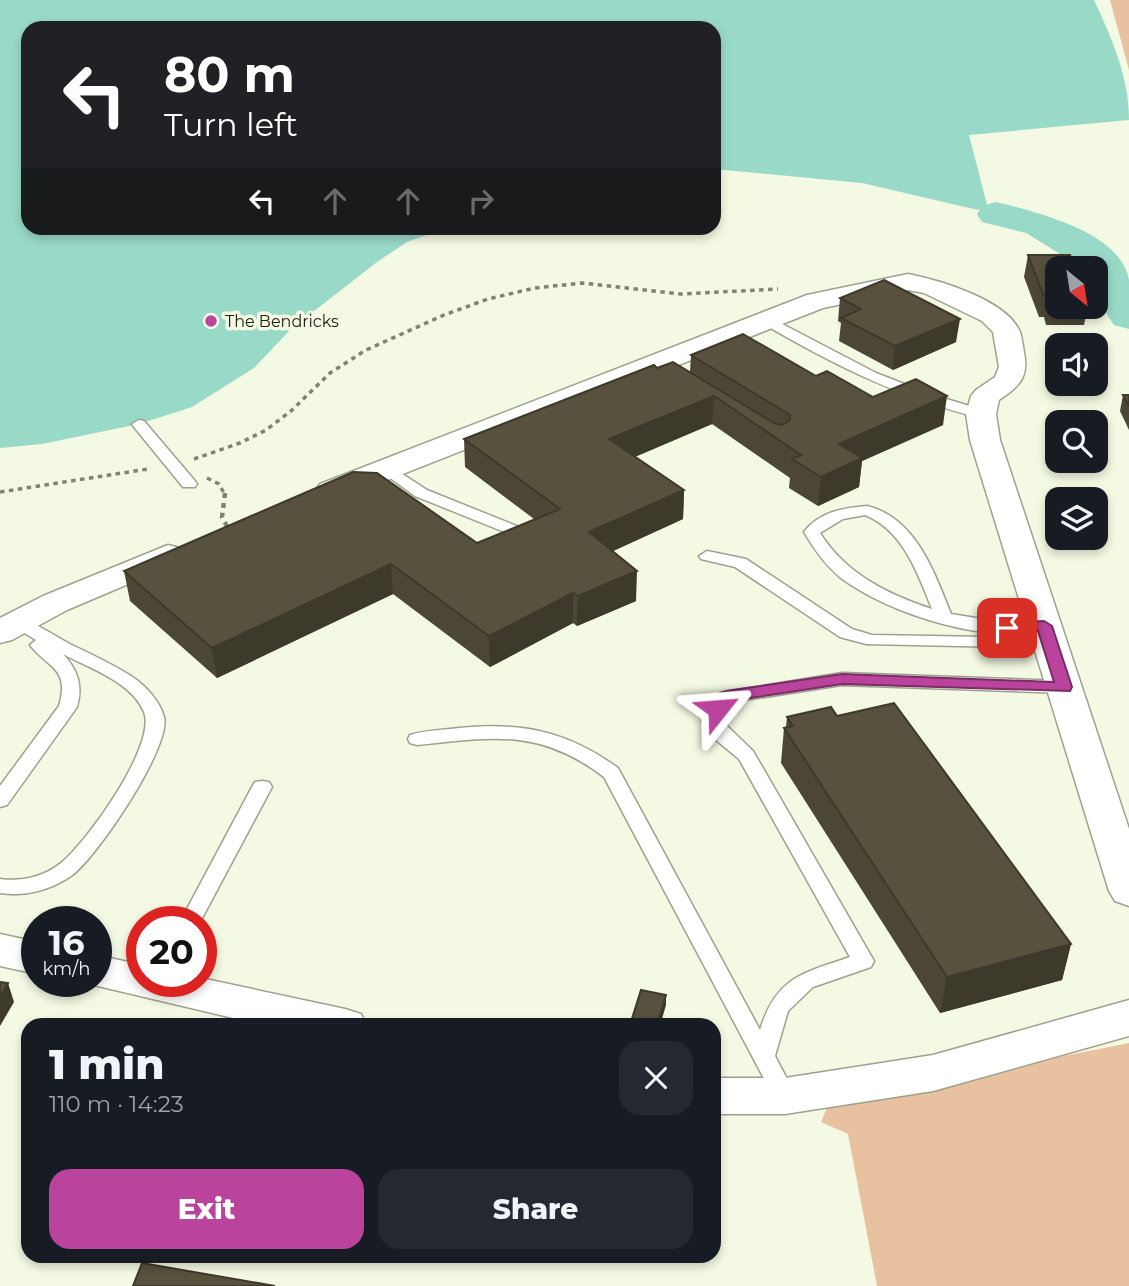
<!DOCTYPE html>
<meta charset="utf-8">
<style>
:root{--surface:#171b24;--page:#242831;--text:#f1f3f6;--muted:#9ea1a6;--accent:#ba449b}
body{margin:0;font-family:Montserrat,sans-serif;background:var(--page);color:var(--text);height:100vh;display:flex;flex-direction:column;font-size:26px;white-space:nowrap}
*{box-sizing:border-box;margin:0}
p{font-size:23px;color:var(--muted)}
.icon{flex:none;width:38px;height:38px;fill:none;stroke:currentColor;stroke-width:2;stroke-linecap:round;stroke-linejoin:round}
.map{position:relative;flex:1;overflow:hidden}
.panel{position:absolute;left:21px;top:1018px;width:700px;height:245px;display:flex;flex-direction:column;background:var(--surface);border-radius:21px;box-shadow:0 4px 10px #0003}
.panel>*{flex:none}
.hud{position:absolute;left:21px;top:21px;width:700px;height:214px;border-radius:21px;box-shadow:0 4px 10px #0003;background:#202124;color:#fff;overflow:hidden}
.needle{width:46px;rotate:150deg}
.tools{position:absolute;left:1045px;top:256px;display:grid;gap:14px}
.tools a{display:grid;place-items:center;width:63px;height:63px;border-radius:14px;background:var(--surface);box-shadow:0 4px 10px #0003;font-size:35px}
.speed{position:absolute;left:21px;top:906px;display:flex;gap:14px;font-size:35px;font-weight:700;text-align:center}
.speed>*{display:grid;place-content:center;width:91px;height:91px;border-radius:50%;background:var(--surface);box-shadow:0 4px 10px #0003;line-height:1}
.speed small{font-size:18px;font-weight:400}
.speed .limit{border:10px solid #d22;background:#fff;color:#111}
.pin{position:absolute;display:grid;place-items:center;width:60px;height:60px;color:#fff;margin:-30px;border-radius:14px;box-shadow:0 4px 10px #0006}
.me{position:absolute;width:77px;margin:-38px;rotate:62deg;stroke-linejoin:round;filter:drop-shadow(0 0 5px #0008)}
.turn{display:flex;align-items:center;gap:24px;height:147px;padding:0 28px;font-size:32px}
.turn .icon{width:91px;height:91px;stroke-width:2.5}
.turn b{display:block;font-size:49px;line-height:60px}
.lanes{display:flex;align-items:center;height:66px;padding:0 28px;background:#0003;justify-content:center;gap:35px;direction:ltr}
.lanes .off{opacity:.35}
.round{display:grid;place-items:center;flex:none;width:74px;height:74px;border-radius:21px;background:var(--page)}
.headline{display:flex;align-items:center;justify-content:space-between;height:119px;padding:0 28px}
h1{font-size:42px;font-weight:800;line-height:52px}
.action{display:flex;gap:14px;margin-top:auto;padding:14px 28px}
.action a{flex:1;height:80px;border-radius:21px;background:var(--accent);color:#fff;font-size:28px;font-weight:800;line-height:80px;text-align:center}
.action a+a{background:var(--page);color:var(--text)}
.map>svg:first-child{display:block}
</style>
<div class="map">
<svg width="1129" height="1286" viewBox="0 0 1129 1286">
<rect width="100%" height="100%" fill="#f3f9e2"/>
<g fill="#e8c2a0">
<polygon points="1110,0 1129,0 1129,70"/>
<polygon points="1129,1043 1129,1286 877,1286 848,1134 821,1122 829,1103"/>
</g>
<path fill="#99d9c8" d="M0,0H1094C1112,39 1129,77 1129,120L969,135L987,205L978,210L862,183L714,169V28H28V228H446L407,242L377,262L291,329L254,368L192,407L139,424L42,444L0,448Z"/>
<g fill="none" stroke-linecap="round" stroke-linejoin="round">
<path fill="#99d9c8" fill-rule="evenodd" d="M996,202C1036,212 1121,232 1129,280C1129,295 1129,313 1129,329L1114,325C1099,303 1096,294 1096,268H1083L1026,233L982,222L977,214L982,206Z"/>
<g stroke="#9da28d" stroke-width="3">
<g id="service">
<path d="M767,316L876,373L930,394L986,411L988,414L981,418C902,399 832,364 762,323V317Z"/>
<polygon points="139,420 144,421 195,481 197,484 195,487 183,487 134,427 132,424"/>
<polygon points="387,464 427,490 524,529 536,543 528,548 522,546 512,535 415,496 382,472 379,469 382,466"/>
<path d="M867,506C916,518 934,572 951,614L1007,623L1044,621L1053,626L1050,630C988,645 891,615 841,578C825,565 814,549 804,532C819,512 843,508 867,506ZM865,515C903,530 918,574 932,609C887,594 846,574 820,533L843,519Z"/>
<polygon points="707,551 746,559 852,629 872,635 1050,638 1059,643 1050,648 866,644 840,637 735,567 701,559 699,556"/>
<path d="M17,618C35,622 53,635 70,644C90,654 112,664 131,676C145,685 160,701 164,717C172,746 96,859 71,876C51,890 24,897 0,893V879C21,882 44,877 61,863C87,842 157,745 144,712C132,682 89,668 63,654C78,670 83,686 77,707L7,805L0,807V786L59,706C70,668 49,669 30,645L36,640L8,623Z"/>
<path d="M842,673L1064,681L1073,687L1064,693L842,685L732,702L721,720L753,751L874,961L871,967L813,987L788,1011L775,1056L796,1096L793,1103L785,1105L777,1103L604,777C540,728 492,737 417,745L410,743L408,739L410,735C426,730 443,730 459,728C522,722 567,731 618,768L760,1030C776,977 803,973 850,957L739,759L716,740L702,721L720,693Z"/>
<polygon points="262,781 269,782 272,787 200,922 180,922 252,787 255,782"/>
</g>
</g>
<g stroke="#9da28d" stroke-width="3">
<g id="minor">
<path d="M908,274C939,280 1007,300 1020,332C1022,338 1023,346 1024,353C1029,377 1019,387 999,400L996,414L1000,440L1129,829V906L1115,901L1109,891L970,440L966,414L971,396L976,390L995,377L999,367L993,332L982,321L924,293L908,290L823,308L342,498L331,500L320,498L315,491L320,484L807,295Z"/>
<polygon points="168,545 180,548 184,555 180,562 67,610 12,640 0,643 0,618 43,596"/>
<polygon points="0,934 37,942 37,974 0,966"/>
<polygon points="96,955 142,965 142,982 201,982 201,978 345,1009 361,1014 367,1026 267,1026 81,982 96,982"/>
<polygon points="1129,1000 1129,1036 933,1091 785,1114 714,1114 714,1078 785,1078 933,1055"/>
</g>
</g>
<g stroke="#7f8374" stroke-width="3.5" stroke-dasharray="4.5 4.5" stroke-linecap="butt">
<polyline points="194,459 240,443 266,430 291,411 330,373 366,350 444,315 488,299 535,288 582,283 681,294 778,289"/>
<polyline points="207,478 219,484 225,495"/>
<polyline points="0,492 148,469"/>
</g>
<polyline stroke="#7f8374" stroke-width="4.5" stroke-dasharray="5 5" stroke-linecap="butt" points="225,493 222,517 229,530"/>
<use href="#service" fill="#fff" fill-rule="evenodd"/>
<use href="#minor" fill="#fff" fill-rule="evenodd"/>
</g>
<g fill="#4b4635">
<polygon points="1028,255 1057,268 1057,306 1088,306 1084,325 1046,325 1044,317 1039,317 1024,277"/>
<polygon points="840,298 956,342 893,370 839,341 841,323 838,321"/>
<polygon points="691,355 816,376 943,425 862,461 859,487 818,506 789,488 790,478 712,424 635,457 684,490 683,519 613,551 636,601 577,626 573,623 490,667 393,594 217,678 130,601 124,571 477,543 534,519 465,467 464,439 657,368 690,372"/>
<polygon points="1123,395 1129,395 1129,430 1120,411"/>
<polygon points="837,716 1071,944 1062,980 940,1013 781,763 784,728 786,727 787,717"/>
</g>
<g fill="#3d392b">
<polygon points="960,319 956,342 893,370 895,346"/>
<polygon points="714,396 712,424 608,468 609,439"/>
<polygon points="947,396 943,425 862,461 859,487 818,506 821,477 839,444"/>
<polygon points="684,490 683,519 589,562 589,532"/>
<polygon points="391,564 393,594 217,678 212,648"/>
<polygon points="637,571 636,601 577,626 578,596"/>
<polygon points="573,593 573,623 490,667 489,636"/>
<polygon points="1071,944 1062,980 940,1013 947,977"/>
<polygon points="8,983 14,1002 0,1026 0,998"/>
<polygon points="666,995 666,1005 660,1026 657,1026"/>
</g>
<g fill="#57513e" stroke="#3d392b" stroke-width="2">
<polygon points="1028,255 1070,255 1075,268 1057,268 1057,302 1051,302 1048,294 1043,294"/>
<polygon points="884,280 960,319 895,346 841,318 861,309 840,298"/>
<polygon points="743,334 816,376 827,371 873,397 916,379 947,396 839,444 862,458 821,477 792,459 801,455 714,396 609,439 684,490 589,532 637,571 578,596 573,593 489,636 391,564 212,648 124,571 353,472 377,473 477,543 560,509 464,439 654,365 657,368 673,362 774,423 782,425 790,420 790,415 691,355"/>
<polygon points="1123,395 1129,395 1129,406"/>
<polygon points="894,703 1071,944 947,977 784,728 793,726 787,717 831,707 837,716"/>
<polygon points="0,982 8,983 0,998"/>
<polygon points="641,990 666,995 657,1026 630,1025"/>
<polygon points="142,1263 275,1286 133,1286"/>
</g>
<polygon fill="#ba449b" stroke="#792c65" stroke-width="2" points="1044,621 1052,626 1072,687 1070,691 842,684 731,701 724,712 718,714 710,709 720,693 726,691 842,674 1054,682 1038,631 1007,633 1000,628 1007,623"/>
<circle fill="#ba449b" stroke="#f3f9e2" stroke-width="2.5" cx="211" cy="321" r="7"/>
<g text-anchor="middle" stroke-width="7" stroke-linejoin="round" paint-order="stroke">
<g font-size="16" fill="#1c1e16" stroke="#f3f9e2" text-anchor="start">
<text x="225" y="327">The Bendricks</text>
</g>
</g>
</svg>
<div class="tools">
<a><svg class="needle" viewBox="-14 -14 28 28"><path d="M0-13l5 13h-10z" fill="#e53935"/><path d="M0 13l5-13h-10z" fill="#9ea1a6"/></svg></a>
<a><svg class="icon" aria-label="sound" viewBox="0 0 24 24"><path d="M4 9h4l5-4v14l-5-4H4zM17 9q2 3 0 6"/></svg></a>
<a><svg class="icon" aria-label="search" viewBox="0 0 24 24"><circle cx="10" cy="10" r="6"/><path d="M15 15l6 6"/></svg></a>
<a><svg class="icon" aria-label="layers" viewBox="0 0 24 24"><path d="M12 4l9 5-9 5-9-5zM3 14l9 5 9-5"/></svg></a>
</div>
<div class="speed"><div>16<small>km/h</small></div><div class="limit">20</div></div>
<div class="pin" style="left:1007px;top:628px;background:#d93025"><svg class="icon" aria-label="arrive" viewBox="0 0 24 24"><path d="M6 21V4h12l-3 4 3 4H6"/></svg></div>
<svg class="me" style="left:718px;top:709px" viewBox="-20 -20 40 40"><path d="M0-17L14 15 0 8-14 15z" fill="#ba449b" stroke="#fff" stroke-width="4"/></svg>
<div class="hud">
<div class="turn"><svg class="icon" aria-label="left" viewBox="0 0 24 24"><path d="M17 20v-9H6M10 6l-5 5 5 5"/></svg><div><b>80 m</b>Turn left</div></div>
<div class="lanes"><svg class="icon" aria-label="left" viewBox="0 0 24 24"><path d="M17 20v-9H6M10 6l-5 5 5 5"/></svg><svg class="icon off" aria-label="ahead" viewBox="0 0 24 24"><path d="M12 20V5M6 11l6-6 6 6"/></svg><svg class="icon off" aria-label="ahead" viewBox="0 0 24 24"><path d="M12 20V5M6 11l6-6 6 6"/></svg><svg class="icon off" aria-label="right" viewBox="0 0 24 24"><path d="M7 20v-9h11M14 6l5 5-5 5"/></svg></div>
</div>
<section class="panel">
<div class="headline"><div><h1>1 min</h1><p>110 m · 14:23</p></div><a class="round"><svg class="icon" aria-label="close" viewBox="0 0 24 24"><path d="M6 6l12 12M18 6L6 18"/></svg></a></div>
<div class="action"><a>Exit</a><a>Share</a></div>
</section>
</div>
